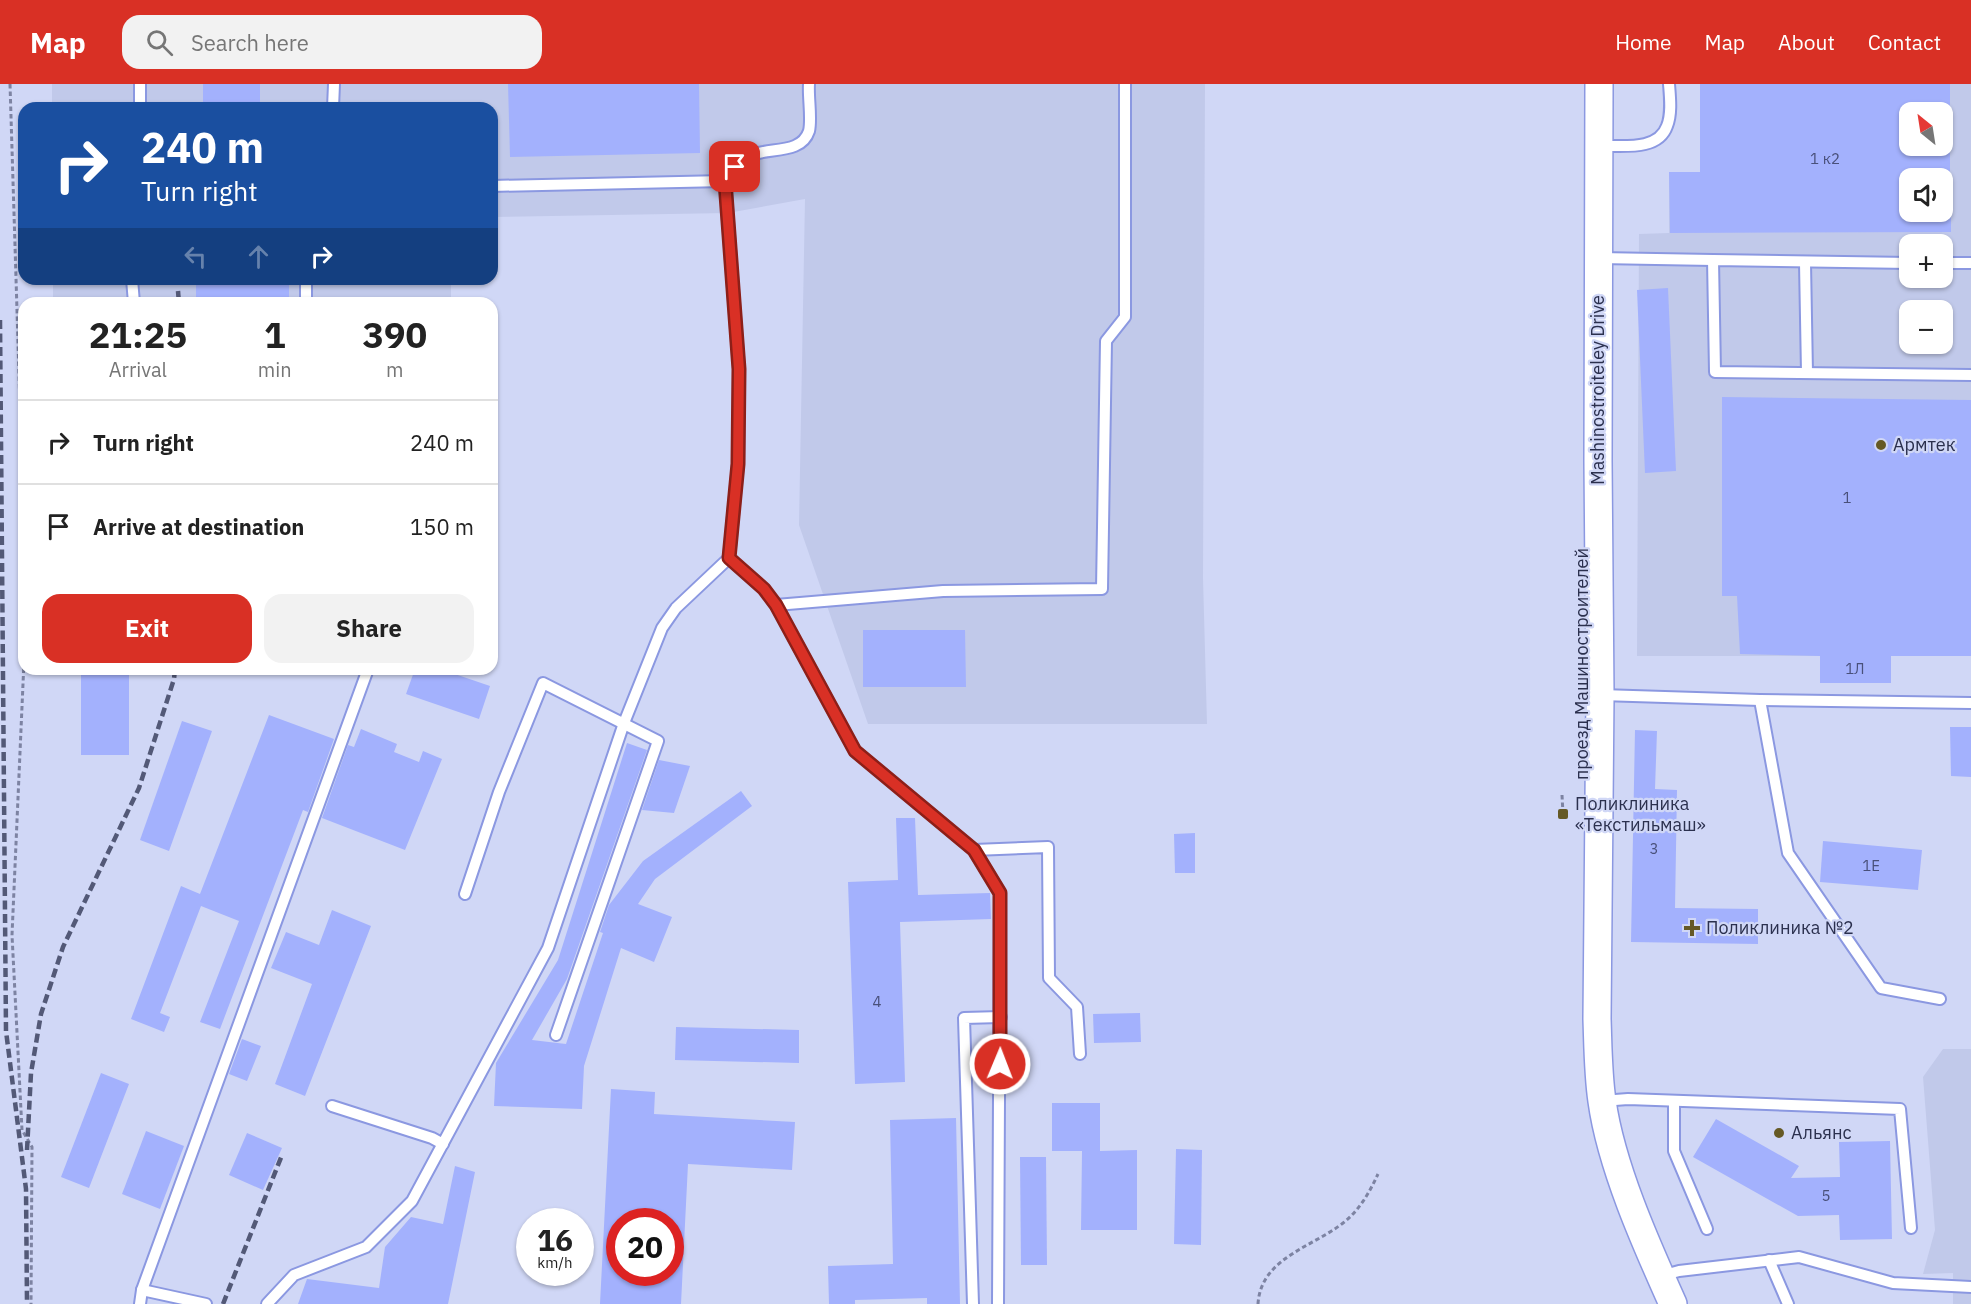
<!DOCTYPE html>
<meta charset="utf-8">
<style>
:root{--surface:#fff;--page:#f2f2f2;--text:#222;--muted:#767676;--line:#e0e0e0;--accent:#d93025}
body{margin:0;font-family:"IBM Plex Sans",sans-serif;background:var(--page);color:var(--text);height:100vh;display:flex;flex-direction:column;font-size:22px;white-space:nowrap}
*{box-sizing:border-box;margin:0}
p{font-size:20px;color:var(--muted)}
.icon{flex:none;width:33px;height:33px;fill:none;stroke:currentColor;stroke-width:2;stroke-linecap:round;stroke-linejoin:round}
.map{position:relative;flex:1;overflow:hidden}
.details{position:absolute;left:18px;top:213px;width:480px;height:378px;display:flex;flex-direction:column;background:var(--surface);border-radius:18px;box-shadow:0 2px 4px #0004}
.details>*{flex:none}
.hud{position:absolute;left:18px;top:18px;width:480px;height:183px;border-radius:18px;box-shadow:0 2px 4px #0004;background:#1a4fa0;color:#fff;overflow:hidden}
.needle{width:39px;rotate:330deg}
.controls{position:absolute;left:1899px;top:18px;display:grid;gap:12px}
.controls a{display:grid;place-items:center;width:54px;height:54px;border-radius:12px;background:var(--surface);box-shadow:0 2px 4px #0004;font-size:30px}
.speed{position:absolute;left:516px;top:1124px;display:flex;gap:12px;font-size:30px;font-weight:700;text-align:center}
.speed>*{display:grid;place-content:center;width:78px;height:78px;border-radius:50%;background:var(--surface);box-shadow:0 2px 4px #0004;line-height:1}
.speed small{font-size:15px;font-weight:400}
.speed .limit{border:9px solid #d22;background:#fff;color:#111}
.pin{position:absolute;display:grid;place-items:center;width:51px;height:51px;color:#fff;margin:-26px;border-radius:12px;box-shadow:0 3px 9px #0006}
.me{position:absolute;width:66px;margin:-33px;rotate:1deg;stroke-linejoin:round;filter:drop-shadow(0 0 4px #0008)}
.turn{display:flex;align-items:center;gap:21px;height:126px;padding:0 24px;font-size:27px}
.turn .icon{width:78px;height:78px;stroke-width:2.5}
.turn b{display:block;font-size:42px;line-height:51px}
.lanes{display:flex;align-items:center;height:57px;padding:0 24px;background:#0003;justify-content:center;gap:30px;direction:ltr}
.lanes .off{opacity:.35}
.eta{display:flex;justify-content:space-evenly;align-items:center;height:102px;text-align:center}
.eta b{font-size:36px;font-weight:800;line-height:42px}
.button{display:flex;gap:12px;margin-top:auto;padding:12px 24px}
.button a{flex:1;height:69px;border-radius:18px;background:var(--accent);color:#fff;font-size:24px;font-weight:800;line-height:69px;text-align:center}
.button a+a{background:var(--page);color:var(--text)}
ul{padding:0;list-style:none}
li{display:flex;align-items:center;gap:18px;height:84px;padding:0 24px;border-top:2px solid var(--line)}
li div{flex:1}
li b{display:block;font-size:22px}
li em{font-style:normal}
header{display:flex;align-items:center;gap:36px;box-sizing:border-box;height:84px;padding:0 30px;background:var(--accent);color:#fff}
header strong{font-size:28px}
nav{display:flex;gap:33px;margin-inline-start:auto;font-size:21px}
.search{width:420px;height:54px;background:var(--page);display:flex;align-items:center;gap:15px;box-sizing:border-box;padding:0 21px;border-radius:18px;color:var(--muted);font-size:22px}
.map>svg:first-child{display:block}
</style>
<header>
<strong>Map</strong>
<div class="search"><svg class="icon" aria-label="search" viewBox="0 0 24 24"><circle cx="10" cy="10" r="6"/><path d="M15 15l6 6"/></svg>Search here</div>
<nav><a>Home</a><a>Map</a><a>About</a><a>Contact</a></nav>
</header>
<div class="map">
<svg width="1971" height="1220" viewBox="0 0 1971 1220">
<rect width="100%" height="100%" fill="#d0d7f6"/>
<g fill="#c1c9ea" fill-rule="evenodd">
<polygon points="52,0 1205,0 1203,494 1207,640 868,640 799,441 805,115 728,129 492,133 492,24 52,24"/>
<path d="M1700,0H1971V572H1637L1639,150L1669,149V88H1700ZM1910,28H1942V62H1910ZM1910,94H1942V128H1910ZM1910,160H1942V194H1910ZM1910,226H1942V260H1910Z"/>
<rect x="53" y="195" width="398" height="24"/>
<polygon points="1943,965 1971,965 1971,1220 1953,1220 1953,1189 1923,1190 1935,1146 1923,993"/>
</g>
<g fill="#a3b1fd" fill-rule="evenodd">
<rect x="203" y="0" width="57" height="24"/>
<polygon points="508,0 699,0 700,69 510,73"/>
<polygon points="1700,0 1950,0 1950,28 1910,28 1910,62 1950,62 1950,94 1910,94 1910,128 1951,128 1951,148 1670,149 1669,88 1700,88"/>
<rect x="196" y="195" width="93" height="24"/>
<polygon points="1668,204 1676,387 1645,389 1637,206"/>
<polygon points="1722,313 1971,316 1971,572 1891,572 1891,599 1820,599 1820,572 1740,570 1737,512 1722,512"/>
<polygon points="863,546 965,546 966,603 863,603"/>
<rect x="81" y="585" width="48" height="86"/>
<polygon points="415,585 440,585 490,602 479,635 406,610"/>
<polygon points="269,631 334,655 308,728 303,726 220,945 200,938 239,837 201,822 160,929 170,933 164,948 131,935 181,802 200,810"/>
<polygon points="182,637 212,647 169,767 140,756"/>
<polygon points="1950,643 1971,643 1971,693 1951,692"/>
<polygon points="361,645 397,660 394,668 419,678 423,667 442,675 405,766 322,734 348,661 354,663"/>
<polygon points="1635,646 1657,647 1655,705 1677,706 1675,824 1758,825 1758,860 1631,858"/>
<polygon points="627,659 647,666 567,895 532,956 566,960 603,849 600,848 609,821 643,777 741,707 752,722 655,795 638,820 672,833 654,878 621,864 584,982 582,1025 494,1022 496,979 558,876"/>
<polygon points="659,676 690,682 674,729 642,726"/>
<polygon points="896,734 915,734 918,811 990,809 991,835 900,838 905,998 855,1000 848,798 898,796"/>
<polygon points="1195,749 1195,789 1175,789 1174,750"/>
<polygon points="1823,757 1922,766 1918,806 1820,798"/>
<polygon points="332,826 371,842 305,1012 275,1000 312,900 271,884 286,848 319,861"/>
<polygon points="1140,929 1141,958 1094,959 1093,930"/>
<polygon points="676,943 799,946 799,979 675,976"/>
<polygon points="242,955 261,962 247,997 229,990"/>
<polygon points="101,989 129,1000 89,1104 61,1093"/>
<path d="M611,1005L655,1008L654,1030L795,1038L792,1086L688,1080L681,1220H600ZM620,1137H670V1188H620Z"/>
<polygon points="1052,1019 1100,1019 1100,1067 1137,1066 1137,1146 1081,1146 1082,1067 1052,1067"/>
<polygon points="956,1034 960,1220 927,1220 927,1214 855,1216 855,1220 829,1220 828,1182 893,1180 890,1036"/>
<polygon points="1716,1035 1799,1082 1791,1094 1840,1093 1839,1058 1890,1057 1892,1155 1840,1156 1839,1131 1798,1132 1693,1073"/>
<polygon points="146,1047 184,1062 160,1125 122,1110"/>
<polygon points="247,1049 282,1064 263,1106 229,1091"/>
<polygon points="1176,1065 1202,1066 1201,1161 1174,1160"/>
<polygon points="1020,1073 1046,1073 1047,1181 1021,1181"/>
<polygon points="455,1082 475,1088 448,1220 298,1220 307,1195 379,1204 385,1163 411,1133 443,1140"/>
</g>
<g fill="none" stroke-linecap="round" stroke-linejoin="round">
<g stroke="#8b98e1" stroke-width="14">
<g id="lane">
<polyline points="140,0 140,24"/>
<polyline points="333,24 334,0"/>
<path d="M1599,62C1620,61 1658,68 1667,42C1672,30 1670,13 1669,0"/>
<polyline points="492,102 725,97"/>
<polyline points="1599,174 1713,176"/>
<polyline points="1805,179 1807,289"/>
<polyline points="1910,179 1713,176 1715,288 1971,291"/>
<polyline points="1942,179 1971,179"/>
<polyline points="132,195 134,219"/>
<polyline points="306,219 306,195"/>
<polyline points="729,474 764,505 776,521 855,667 974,766 1000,809 998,1220"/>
<polyline points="776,521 943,507 1102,505 1106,257 1125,233 1125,0"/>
<polyline points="1601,611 1760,616 1971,619"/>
<polyline points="1760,616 1788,769 1881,904 1940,915"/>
<polyline points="974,766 1048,763 1049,894 1077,923 1080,970"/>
<polyline points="465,810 499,708 543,599 658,657 556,951"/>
<polyline points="1602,1017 1628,1015 1900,1025 1911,1144"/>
<polyline points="1674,1018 1674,1067 1707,1145"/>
<polyline points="332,1022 432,1054 443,1060"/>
<polyline points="1769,1176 1788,1220"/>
<polyline points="1661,1192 1679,1187 1799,1173 1893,1199 1971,1203"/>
<polyline points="140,1220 142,1206"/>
<polyline points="206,1220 142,1206 368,585"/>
<path d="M267,1220L294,1191L366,1163L412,1117L548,864L624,639L662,544L676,524L729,474L738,380L739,285L725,97C732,88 738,79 747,73C766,62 801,72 809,47C812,35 808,14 809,0"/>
<polyline points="973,1220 964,934 1001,933"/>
</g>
</g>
<g stroke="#8b98e1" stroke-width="30">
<path id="secondary" d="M1599,0L1598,377L1600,611L1597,935C1598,962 1598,990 1602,1017C1611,1082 1646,1160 1673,1220"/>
</g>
<g stroke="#7d83a2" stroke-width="3" stroke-dasharray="4.5 3" stroke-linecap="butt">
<polyline points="10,0 24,453"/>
<polyline points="24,577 12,851 22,1046 32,1063 31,1220"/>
<polyline points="1562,711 1563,730"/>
<path d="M1258,1220C1261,1170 1321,1162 1351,1132C1363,1120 1371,1105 1378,1090"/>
</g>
<use href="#lane" stroke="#fff" stroke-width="10"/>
<use href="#secondary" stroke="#fff" stroke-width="27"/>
<g stroke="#535977" stroke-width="4.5" stroke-dasharray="9 4.5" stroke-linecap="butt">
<polyline points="178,207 179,219"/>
<polyline points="0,236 6,947 26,1105 27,1220"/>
<polyline points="27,1066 31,989 41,930 63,863 139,704 174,595 175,585"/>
<polyline points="223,1220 282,1071"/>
</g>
</g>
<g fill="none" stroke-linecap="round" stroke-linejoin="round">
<g stroke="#8d1f18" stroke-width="15">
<polyline id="route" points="735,83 725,97 739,285 738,380 729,474 764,505 776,521 855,667 974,766 1000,809 1000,980"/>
</g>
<use href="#route" stroke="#d93025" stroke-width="10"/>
</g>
<g fill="#655925" stroke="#d0d7f6" stroke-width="2">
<circle cx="1881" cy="361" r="6"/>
<rect x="1557" y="724" width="12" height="12" rx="3"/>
<path d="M1689 835h6v6h6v6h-6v6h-6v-6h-6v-6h6z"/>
<circle cx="1779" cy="1049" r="6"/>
</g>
<g text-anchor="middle" stroke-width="4.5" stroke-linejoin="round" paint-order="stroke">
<g font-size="15" fill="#49507a">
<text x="1825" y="80">1 к2</text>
<text x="1847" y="419">1</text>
<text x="1855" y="590">1Л</text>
<text x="1654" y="770">3</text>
<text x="1871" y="787">1Е</text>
<text x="877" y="923">4</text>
<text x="1826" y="1117">5</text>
</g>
<g font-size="18" fill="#2b304e" stroke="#d0d7f6">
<text transform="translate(1598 306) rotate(-90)" y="6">Mashinostroiteley Drive</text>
<text transform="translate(1582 580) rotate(-90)" y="6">проезд Машиностроителей</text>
</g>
<g font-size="18" fill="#2b304e" stroke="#d0d7f6" text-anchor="start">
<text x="1893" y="367">Армтек</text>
<text x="1575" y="726">Поликлиника<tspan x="1575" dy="21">«Текстильмаш»</tspan></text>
<text x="1706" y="850">Поликлиника №2</text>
<text x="1791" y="1055">Альянс</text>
</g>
</g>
</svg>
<div class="controls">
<a><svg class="needle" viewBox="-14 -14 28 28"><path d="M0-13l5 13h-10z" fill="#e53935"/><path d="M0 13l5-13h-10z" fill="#767676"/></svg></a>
<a><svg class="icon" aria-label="sound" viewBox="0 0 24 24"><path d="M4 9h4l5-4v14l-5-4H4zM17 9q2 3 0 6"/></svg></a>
<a>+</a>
<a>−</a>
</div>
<div class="speed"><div>16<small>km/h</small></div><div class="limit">20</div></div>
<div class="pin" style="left:735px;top:83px;background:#d93025"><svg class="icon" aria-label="arrive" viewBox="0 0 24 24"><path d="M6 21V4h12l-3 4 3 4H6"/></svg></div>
<svg class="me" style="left:1000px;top:980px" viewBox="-20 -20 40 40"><circle r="17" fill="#d93025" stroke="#fff" stroke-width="3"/><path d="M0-11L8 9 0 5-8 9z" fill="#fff"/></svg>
<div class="hud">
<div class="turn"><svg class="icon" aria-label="right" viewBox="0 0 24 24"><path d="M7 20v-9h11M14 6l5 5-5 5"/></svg><div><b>240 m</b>Turn right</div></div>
<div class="lanes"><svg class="icon off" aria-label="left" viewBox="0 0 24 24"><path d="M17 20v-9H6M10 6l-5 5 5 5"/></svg><svg class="icon off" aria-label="ahead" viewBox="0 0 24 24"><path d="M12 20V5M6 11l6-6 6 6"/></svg><svg class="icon" aria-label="right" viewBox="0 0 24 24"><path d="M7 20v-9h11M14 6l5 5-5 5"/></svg></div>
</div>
<section class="details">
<div class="eta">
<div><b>21:25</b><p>Arrival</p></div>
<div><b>1</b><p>min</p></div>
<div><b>390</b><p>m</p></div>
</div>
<ul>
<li><svg class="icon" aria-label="right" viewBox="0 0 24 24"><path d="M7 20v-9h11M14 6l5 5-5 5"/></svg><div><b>Turn right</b></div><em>240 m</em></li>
<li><svg class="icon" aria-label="arrive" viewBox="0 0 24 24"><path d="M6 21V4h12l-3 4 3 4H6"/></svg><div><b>Arrive at destination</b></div><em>150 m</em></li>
</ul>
<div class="button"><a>Exit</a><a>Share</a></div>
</section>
</div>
